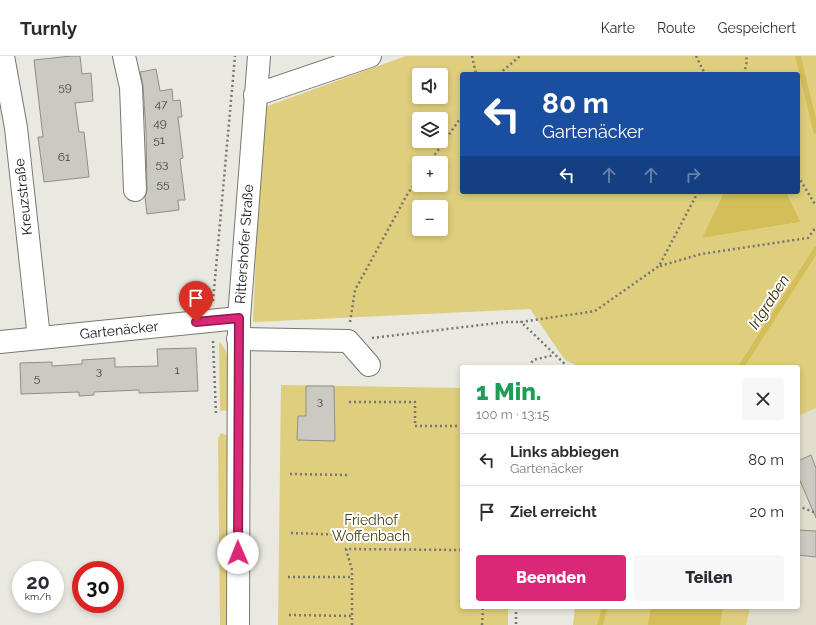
<!DOCTYPE html>
<html lang="de">
<meta charset="utf-8">
<style>
:root{--surface:#fff;--page:#f7f7f7;--text:#2b2b33;--muted:#7c7c81;--line:#e1e1e2;--accent:#db2777}
body{margin:0;font-family:Raleway,sans-serif;background:var(--page);color:var(--text);height:100vh;display:flex;flex-direction:column;font-size:15px;white-space:nowrap}
*{box-sizing:border-box;margin:0}
p{font-size:13px;color:var(--muted)}
.icon{flex:none;width:22px;height:22px;fill:none;stroke:currentColor;stroke-width:2;stroke-linecap:round;stroke-linejoin:round}
.map{position:relative;flex:1;overflow:hidden}
.details{position:absolute;left:460px;top:309px;width:340px;height:244px;display:flex;flex-direction:column;background:var(--surface);border-radius:4px;box-shadow:0 2px 6px #0003}
.details>*{flex:none}
.top-card{position:absolute;left:460px;top:16px;width:340px;height:122px;border-radius:4px;box-shadow:0 2px 6px #0003;background:#1a4fa0;color:#fff;overflow:hidden}
.tools{position:absolute;left:412px;top:12px;display:grid;gap:8px}
.tools a{display:grid;place-items:center;width:36px;height:36px;border-radius:4px;background:var(--surface);box-shadow:0 2px 6px #0003;font-size:20px}
.speed{position:absolute;left:12px;top:505px;display:flex;gap:8px;font-size:20px;font-weight:700;text-align:center}
.speed>*{display:grid;place-content:center;width:52px;height:52px;border-radius:50%;background:var(--surface);box-shadow:0 2px 6px #0003;line-height:1}
.speed small{font-size:10px;font-weight:400}
.speed .limit{border:6px solid #d22;background:#fff;color:#111}
.pin{position:absolute;display:grid;place-items:center;width:34px;height:34px;color:#fff;margin:-41px -17px;border-radius:50% 50% 50% 0;rotate:-45deg;box-shadow:0 0 4px #0007}
.pin .icon{rotate:45deg}
.me{position:absolute;width:44px;margin:-22px;rotate:359deg;stroke-linejoin:round;filter:drop-shadow(0 0 3px #0008)}
.turn{display:flex;align-items:center;gap:14px;height:84px;padding:0 16px;font-size:18px}
.turn .icon{width:52px;height:52px;stroke-width:2.5}
.turn b{display:block;font-size:28px;line-height:34px}
.lanes{display:flex;align-items:center;height:38px;padding:0 16px;background:#0003;justify-content:center;gap:20px;direction:ltr}
.lanes .off{opacity:.35}
.round{display:grid;place-items:center;flex:none;width:42px;height:42px;border-radius:4px;background:var(--page)}
.head{display:flex;align-items:center;justify-content:space-between;height:68px;padding:0 16px}
h1{font-size:24px;font-weight:800;line-height:30px;color:#1e9e55}
.action{display:flex;gap:8px;margin-top:auto;padding:8px 16px}
.action a{flex:1;height:46px;border-radius:4px;background:var(--accent);color:#fff;font-size:16px;font-weight:800;line-height:46px;text-align:center}
.action a+a{background:var(--page);color:var(--text)}
ul{padding:0;list-style:none}
li{display:flex;align-items:center;gap:12px;height:52px;padding:0 16px;border-top:1px solid var(--line)}
li div{flex:1}
li b{display:block;font-size:15px}
li em{font-style:normal}
header{display:flex;align-items:center;gap:24px;box-sizing:border-box;height:56px;padding:0 20px;background:var(--surface);border-bottom:1px solid var(--line)}
header strong{font-size:19px}
nav{display:flex;gap:22px;margin-inline-start:auto;font-size:14px}
.map>svg:first-child{display:block}
</style>
<header>
<strong>Turnly</strong>
<nav><a>Karte</a><a>Route</a><a>Gespeichert</a></nav>
</header>
<div class="map">
<svg width="816" height="569" viewBox="0 0 816 569">
<rect width="100%" height="100%" fill="#eae9e1"/>
<polygon fill="#e1dece" points="816,352 816,569 746,569 750,551 798,551 798,360"/>
<g fill="#dece7d" fill-rule="evenodd">
<path d="M406,0H816V352L798,360V311H580L565,304L530,253L253,266L262,52ZM462,18H798V136H786L801,166L702,182L724,136H462ZM419,19H441V41H419ZM419,63H441V85H419ZM419,107H441V129H419ZM419,151H441V173H419Z"/>
<path d="M219,286C236,301 230,334 230,354L220,355Z"/>
<polygon points="281,329 462,332 462,551 508,551 508,569 278,569"/>
<polygon points="221,377 229,380 230,569 220,569 218,382"/>
<polygon points="575,551 750,551 746,569 573,569"/>
</g>
<g fill="#d3be5a">
<polygon points="724,136 786,136 801,166 702,182"/>
<polygon points="651,551 723,551 720,569 648,569"/>
</g>
<g fill="none" stroke-linecap="round" stroke-linejoin="round">
<g stroke="#d3be5a" stroke-width="5.5">
<polyline points="798,0 816,75"/>
<polyline points="741,311 816,194"/>
<polyline points="600,569 605,551"/>
</g>
</g>
<g fill="#cbcac2" stroke="#908e87">
<polygon points="71,0 80,0 82,18 91,17 93,45 75,47 79,76 84,76 89,121 44,126 38,81 43,81 34,4"/>
<polygon points="156,13 160,35 172,33 173,45 180,44 182,61 178,61 183,102 180,103 185,144 178,144 179,154 147,158 145,141 147,134 146,75 143,30 140,16"/>
<polygon points="196,292 198,335 139,337 139,334 94,336 94,339 79,340 79,336 21,338 20,307 52,306 52,310 82,308 82,304 115,302 115,311 158,310 157,293"/>
<polygon points="306,330 334,330 335,385 297,384 298,360 306,360"/>
<polygon points="811,399 816,412 816,462 798,420 798,405"/>
<polygon points="798,474 816,475 816,501 798,499"/>
</g>
<g fill="none" stroke-linecap="round" stroke-linejoin="round">
<g stroke="#797770" stroke-width="24">
<g id="minor">
<polyline points="3,0 16,72 39,282"/>
<polyline points="124,0 131,31 135,134"/>
<polyline points="255,39 370,0"/>
<polyline points="238,283 348,285 369,309"/>
<polyline points="0,286 239,262"/>
<polyline points="238,569 239,262 259,0"/>
</g>
</g>
<g stroke="#767570" stroke-width="2.5" stroke-dasharray="2 3" stroke-linecap="butt">
<polyline points="472,0 476,18"/>
<polyline points="696,0 705,18"/>
<polyline points="499,18 520,0"/>
<polyline points="744,18 747,5 746,0"/>
<polyline points="429,107 462,60"/>
<polyline points="798,120 816,150"/>
<polyline points="660,210 701,198 808,182 816,171"/>
<polyline points="213,245 235,0"/>
<polyline points="350,266 355,234 408,137 419,122"/>
<polyline points="372,282 506,266 521,266"/>
<polyline points="213,285 216,358"/>
<polyline points="529,311 533,304 554,299"/>
<polyline points="568,311 521,266 595,255 659,210 698,136"/>
<polyline points="349,346 415,346 415,370 462,370"/>
<polyline points="290,418 348,419"/>
<polyline points="798,450 816,457"/>
<polyline points="291,477 346,479"/>
<polyline points="288,521 352,521"/>
<polyline points="516,551 516,569"/>
<polyline points="289,559 352,560"/>
<polyline points="352,569 352,514 346,493 462,494"/>
<polyline points="482,569 483,551"/>
</g>
<use href="#minor" stroke="#fff" stroke-width="22"/>
</g>
<g fill="none" stroke-linecap="round" stroke-linejoin="round">
<g stroke="#8e194d" stroke-width="10">
<polyline id="route" points="196,266 239,262 238,497"/>
</g>
<use href="#route" stroke="#db2777" stroke-width="7"/>
</g>
<g text-anchor="middle" stroke-width="4" stroke-linejoin="round" paint-order="stroke">
<g font-size="12" fill="#42423d">
<text x="65" y="35">59</text>
<text x="161" y="52">47</text>
<text x="160" y="71">49</text>
<text x="159" y="88">51</text>
<text x="64" y="105">61</text>
<text x="162" y="112">53</text>
<text x="163" y="132">55</text>
<text x="177" y="318">1</text>
<text x="99" y="319">3</text>
<text x="37" y="326">5</text>
<text x="320" y="349">3</text>
</g>
<g font-size="14" fill="#141411" stroke="#fff">
<text transform="translate(23 141) rotate(-96)" y="5">Kreuzstraße</text>
<text transform="translate(244 188) rotate(-86)" y="5">Rittershofer Straße</text>
<text transform="translate(119 274) rotate(-6)" y="5">Gartenäcker</text>
</g>
<g font-size="14" fill="#483f15" stroke="#fff">
<text x="371" y="469">Friedhof<tspan x="371" dy="16">Woffenbach</tspan></text>
</g>
<g font-size="15" font-style="italic" fill="#322a00" stroke="#fff">
<text transform="translate(769 246) rotate(-57)" y="5">Irlgraben</text>
</g>
</g>
</svg>
<div class="tools">
<a><svg class="icon" aria-label="sound" viewBox="0 0 24 24"><path d="M4 9h4l5-4v14l-5-4H4zM17 9q2 3 0 6"/></svg></a>
<a><svg class="icon" aria-label="layers" viewBox="0 0 24 24"><path d="M12 4l9 5-9 5-9-5zM3 14l9 5 9-5"/></svg></a>
<a>+</a>
<a>−</a>
</div>
<div class="speed"><div>20<small>km/h</small></div><div class="limit">30</div></div>
<div class="pin" style="left:196px;top:266px;background:#d93025"><svg class="icon" aria-label="arrive" viewBox="0 0 24 24"><path d="M6 21V4h12l-3 4 3 4H6"/></svg></div>
<svg class="me" style="left:238px;top:497px" viewBox="-20 -20 40 40"><circle r="19" fill="#fff"/><path d="M0-13L10 11 0 6-10 11z" fill="#db2777"/></svg>
<div class="top-card">
<div class="turn"><svg class="icon" aria-label="left" viewBox="0 0 24 24"><path d="M17 20v-9H6M10 6l-5 5 5 5"/></svg><div><b>80 m</b>Gartenäcker</div></div>
<div class="lanes"><svg class="icon" aria-label="left" viewBox="0 0 24 24"><path d="M17 20v-9H6M10 6l-5 5 5 5"/></svg><svg class="icon off" aria-label="ahead" viewBox="0 0 24 24"><path d="M12 20V5M6 11l6-6 6 6"/></svg><svg class="icon off" aria-label="ahead" viewBox="0 0 24 24"><path d="M12 20V5M6 11l6-6 6 6"/></svg><svg class="icon off" aria-label="right" viewBox="0 0 24 24"><path d="M7 20v-9h11M14 6l5 5-5 5"/></svg></div>
</div>
<section class="details">
<div class="head"><div><h1>1 Min.</h1><p>100 m · 13:15</p></div><a class="round"><svg class="icon" aria-label="close" viewBox="0 0 24 24"><path d="M6 6l12 12M18 6L6 18"/></svg></a></div>
<ul>
<li><svg class="icon" aria-label="left" viewBox="0 0 24 24"><path d="M17 20v-9H6M10 6l-5 5 5 5"/></svg><div><b>Links abbiegen</b><p>Gartenäcker</p></div><em>80 m</em></li>
<li><svg class="icon" aria-label="arrive" viewBox="0 0 24 24"><path d="M6 21V4h12l-3 4 3 4H6"/></svg><div><b>Ziel erreicht</b></div><em>20 m</em></li>
</ul>
<div class="action"><a>Beenden</a><a>Teilen</a></div>
</section>
</div>
